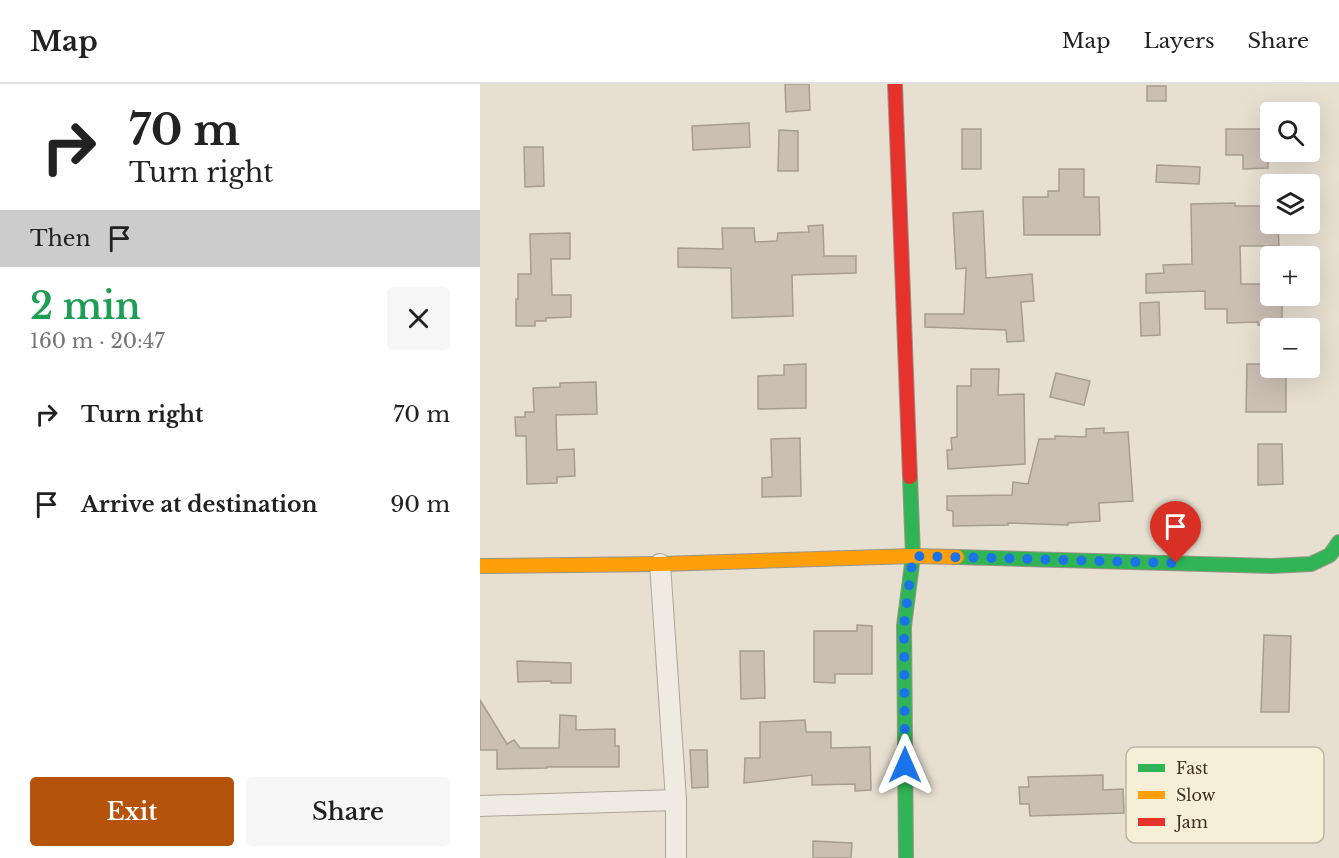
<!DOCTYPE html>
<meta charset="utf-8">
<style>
:root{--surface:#fff;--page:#f6f6f6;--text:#222;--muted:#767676;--line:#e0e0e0;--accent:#b45309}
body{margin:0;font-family:"Libre Baskerville",serif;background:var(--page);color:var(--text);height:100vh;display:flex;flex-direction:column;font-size:22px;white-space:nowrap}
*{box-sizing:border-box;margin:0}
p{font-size:20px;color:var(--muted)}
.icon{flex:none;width:33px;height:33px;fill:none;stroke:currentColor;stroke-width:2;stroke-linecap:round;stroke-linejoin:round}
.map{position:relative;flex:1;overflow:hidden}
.drawer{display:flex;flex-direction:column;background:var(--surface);width:480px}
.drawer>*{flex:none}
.banner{background:#fff;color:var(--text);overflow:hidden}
.buttons{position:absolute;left:780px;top:18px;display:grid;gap:12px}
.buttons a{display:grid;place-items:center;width:60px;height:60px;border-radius:6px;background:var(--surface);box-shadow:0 6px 24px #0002;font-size:30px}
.pin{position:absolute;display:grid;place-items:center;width:51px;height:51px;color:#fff;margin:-62px -26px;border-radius:50% 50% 50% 0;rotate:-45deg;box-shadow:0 0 6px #0007}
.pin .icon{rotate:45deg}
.me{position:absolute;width:66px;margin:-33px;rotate:0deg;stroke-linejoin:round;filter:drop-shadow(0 0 4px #0008)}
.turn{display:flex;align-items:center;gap:21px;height:126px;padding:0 30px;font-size:27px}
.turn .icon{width:78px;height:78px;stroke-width:2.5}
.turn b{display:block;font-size:42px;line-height:51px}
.then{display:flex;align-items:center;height:57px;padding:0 30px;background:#0003;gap:12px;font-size:22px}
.round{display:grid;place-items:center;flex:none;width:63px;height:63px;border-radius:6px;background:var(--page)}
.headline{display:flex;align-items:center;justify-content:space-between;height:102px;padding:0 30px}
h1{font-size:36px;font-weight:600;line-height:45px;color:#1e9e55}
.button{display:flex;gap:12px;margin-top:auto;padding:12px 30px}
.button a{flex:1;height:69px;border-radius:6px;background:var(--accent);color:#fff;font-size:24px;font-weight:600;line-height:69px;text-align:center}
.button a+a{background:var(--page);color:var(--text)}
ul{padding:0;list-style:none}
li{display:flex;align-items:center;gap:18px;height:90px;padding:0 30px}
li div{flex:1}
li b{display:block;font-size:22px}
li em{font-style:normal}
header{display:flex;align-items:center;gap:36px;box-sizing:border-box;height:84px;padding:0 30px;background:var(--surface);border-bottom:2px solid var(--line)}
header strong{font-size:28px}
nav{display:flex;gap:33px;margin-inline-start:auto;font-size:21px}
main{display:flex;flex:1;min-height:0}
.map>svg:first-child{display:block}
</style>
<header>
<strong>Map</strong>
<nav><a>Map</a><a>Layers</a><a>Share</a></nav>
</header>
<main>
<section class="drawer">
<div class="banner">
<div class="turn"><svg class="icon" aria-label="right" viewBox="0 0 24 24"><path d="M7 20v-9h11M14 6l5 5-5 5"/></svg><div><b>70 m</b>Turn right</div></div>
<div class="then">Then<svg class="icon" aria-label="arrive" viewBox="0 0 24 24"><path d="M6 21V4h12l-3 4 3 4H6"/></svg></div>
</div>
<div class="headline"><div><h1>2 min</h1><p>160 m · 20:47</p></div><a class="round"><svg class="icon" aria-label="close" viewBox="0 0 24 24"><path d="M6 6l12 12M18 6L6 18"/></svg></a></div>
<ul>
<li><svg class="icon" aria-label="right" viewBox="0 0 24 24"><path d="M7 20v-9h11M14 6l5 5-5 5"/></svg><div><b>Turn right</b></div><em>70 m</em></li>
<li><svg class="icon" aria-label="arrive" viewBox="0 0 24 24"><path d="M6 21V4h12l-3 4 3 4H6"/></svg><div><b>Arrive at destination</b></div><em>90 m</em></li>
</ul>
<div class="button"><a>Exit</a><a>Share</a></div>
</section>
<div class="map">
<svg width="859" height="774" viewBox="0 0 859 774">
<rect width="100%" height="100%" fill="#e7e0d1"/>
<g fill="#cbbfb2" stroke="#a89c90" stroke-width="1.5">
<polygon points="305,0 329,0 330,26 306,28"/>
<rect x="667" y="2" width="19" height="15"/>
<polygon points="269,39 270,63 213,66 212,42"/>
<rect x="482" y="45" width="19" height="40"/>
<polygon points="746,45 788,45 788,84 763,85 763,71 746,71"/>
<polygon points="299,46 318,47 318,87 298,87"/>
<polygon points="44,63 63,63 64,102 45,103"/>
<polygon points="677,81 720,83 719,100 676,98"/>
<polygon points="579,85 604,85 604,113 619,113 620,151 544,151 543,113 568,113 568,107 579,107"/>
<polygon points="755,119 755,122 790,122 790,140 798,140 799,162 760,162 761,200 790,200 790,212 802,212 802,241 778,241 778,238 747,239 747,225 725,225 725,207 666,209 666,190 684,189 683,181 712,180 711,120"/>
<polygon points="503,127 506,194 552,190 554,217 541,218 544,257 527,258 526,246 445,243 445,230 484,230 486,184 476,185 473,129"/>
<polygon points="343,141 344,172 376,172 376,189 312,191 313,232 252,234 251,184 198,183 198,164 243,165 242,144 274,144 275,158 297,157 298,149 329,148 328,142"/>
<polygon points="90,149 90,175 71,175 72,211 91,211 91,233 66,234 66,237 55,237 55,242 36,242 36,215 38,215 38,190 51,190 50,150"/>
<polygon points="679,218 680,251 661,252 660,219"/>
<polygon points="326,280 326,324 278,325 278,292 304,291 304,281"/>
<polygon points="767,280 790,280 790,284 806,284 806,328 766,328"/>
<polygon points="491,285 519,285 518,311 544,310 545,380 468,385 467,366 472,366 471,354 477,353 477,302 491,302"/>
<polygon points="576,289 610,297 604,321 570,313"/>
<polygon points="116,298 117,330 76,331 77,366 94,365 95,392 77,393 77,399 47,400 46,352 36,352 35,333 45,333 45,328 54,328 53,304 80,303 80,299"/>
<polygon points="624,344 624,349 648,348 653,417 619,419 620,437 588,439 588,441 528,439 528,441 473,442 473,427 467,426 467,412 532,411 533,398 548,400 559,355 575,355 575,352 606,353 606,345"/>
<polygon points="320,354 321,412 282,413 282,394 292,393 291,355"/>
<polygon points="778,360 802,360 803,400 778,401"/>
<polygon points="377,541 392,542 392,590 355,590 355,599 334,598 334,547 377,547"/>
<polygon points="784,551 811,552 809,628 781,628"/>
<polygon points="260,567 284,567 285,614 261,615"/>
<polygon points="37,577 91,579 91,599 71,599 71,597 38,598"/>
<polygon points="0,616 27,660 34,656 40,664 79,664 80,631 96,632 96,646 135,645 135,662 139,662 139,683 67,683 67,684 17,685 17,666 0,666"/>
<polygon points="325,636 326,648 351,648 351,664 390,663 391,706 375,707 375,700 332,701 332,691 264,699 265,674 280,674 280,638"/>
<polygon points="210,666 227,666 228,703 212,704"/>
<polygon points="623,691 623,706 643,705 644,729 550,732 549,720 540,720 539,703 549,703 548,693"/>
<polygon points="333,757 372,759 371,774 333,774"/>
</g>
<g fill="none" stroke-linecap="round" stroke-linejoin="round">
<g stroke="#ada599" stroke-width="22">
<g id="street">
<polyline points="180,480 196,716 196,774"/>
<polyline points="0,722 196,716"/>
</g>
</g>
<g stroke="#9c958a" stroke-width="16">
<g id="fast">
<polyline points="477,473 792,482 831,480 850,471 859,458"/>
<polyline points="426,774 424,542 433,472 430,393"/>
</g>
</g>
<g stroke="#9c958a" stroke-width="16">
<polyline id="slow" points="0,482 180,480 433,472 477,473"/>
</g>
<g stroke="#9c958a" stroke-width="16">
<polyline id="jam" points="415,0 430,393"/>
</g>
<use href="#street" stroke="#efebe3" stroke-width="20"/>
<use href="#fast" stroke="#30b455" stroke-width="14"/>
<use href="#slow" stroke="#ff9f0a" stroke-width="14"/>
<use href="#jam" stroke="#e5322d" stroke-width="14"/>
</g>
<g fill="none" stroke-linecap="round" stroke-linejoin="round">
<polyline stroke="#1a73e8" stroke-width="10" stroke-dasharray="0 18" points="425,681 424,542 433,472 696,479"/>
</g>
<rect x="646" y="663" width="198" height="96" rx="9" fill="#f7eed8" stroke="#bfb4a1" stroke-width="1.5"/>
<rect x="658" y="680" width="27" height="8" fill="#30b455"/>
<rect x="658" y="707" width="27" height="8" fill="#ff9f0a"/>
<rect x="658" y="734" width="27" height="8" fill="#e5322d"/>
<g font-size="16" fill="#3d2e20">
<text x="696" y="690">Fast</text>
<text x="696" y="717">Slow</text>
<text x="696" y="744">Jam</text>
</g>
</svg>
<div class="buttons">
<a><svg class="icon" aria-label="search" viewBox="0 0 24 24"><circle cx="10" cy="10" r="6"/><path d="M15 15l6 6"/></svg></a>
<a><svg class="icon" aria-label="layers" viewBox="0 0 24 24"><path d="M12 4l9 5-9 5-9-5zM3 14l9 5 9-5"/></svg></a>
<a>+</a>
<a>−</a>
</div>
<div class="pin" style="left:696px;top:479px;background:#d93025"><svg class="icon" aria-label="arrive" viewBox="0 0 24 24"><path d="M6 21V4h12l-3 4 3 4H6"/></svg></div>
<svg class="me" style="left:425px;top:681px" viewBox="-20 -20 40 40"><path d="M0-17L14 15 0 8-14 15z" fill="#1a73e8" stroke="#fff" stroke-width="4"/></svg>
</div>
</main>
